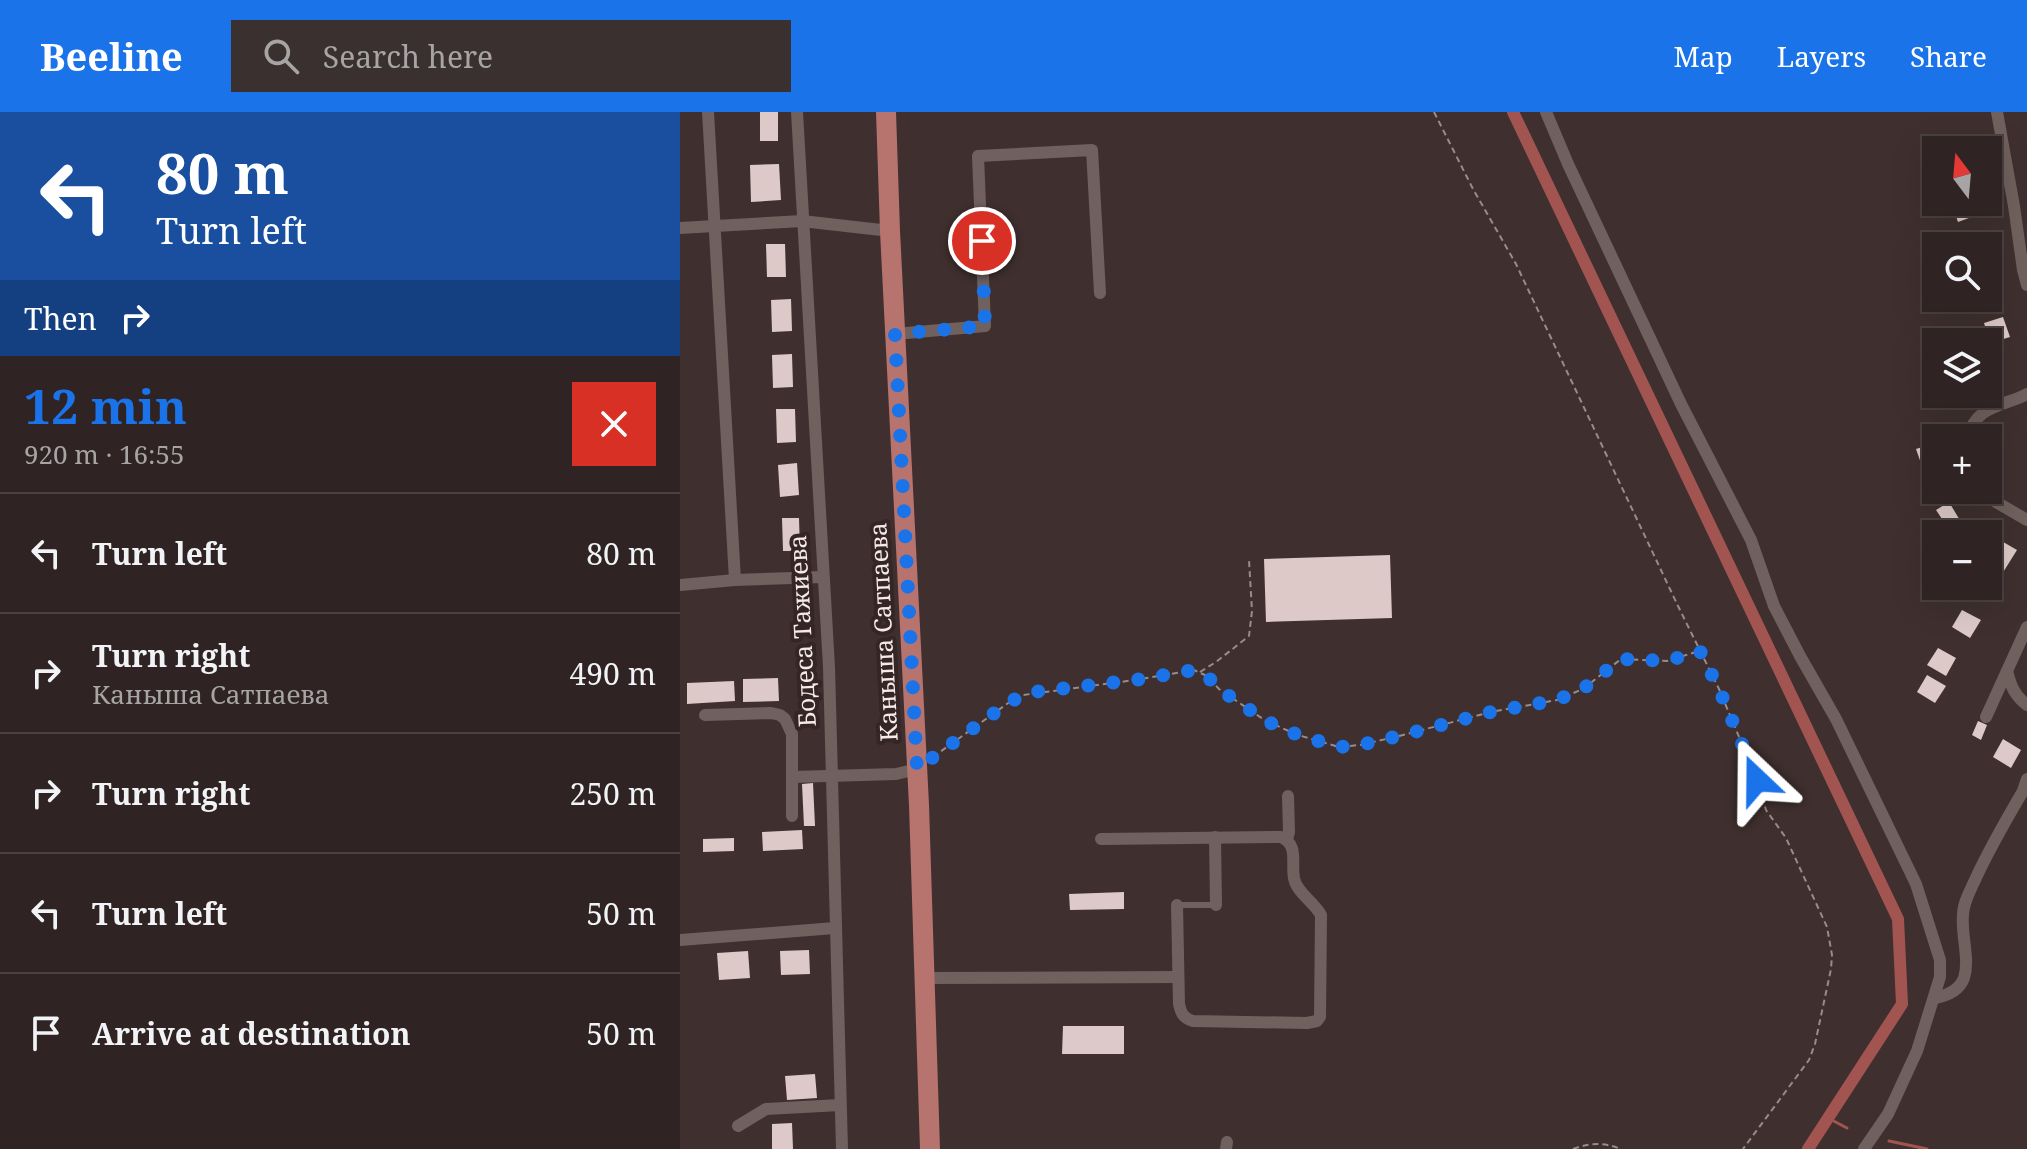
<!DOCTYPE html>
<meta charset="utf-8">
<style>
:root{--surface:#2f2423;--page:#3b3030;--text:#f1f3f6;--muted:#a7a4a6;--line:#4a4141;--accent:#1a73e8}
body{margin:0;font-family:"Noto Serif",serif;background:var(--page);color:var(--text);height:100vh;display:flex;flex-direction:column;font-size:30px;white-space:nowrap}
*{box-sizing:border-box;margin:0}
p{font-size:26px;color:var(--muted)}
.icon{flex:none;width:44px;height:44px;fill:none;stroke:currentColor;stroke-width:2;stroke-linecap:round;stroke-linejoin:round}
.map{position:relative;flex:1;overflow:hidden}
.sheet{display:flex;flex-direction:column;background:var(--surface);width:680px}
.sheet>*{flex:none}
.banner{background:#1a4fa0;color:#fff;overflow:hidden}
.needle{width:52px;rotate:344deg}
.fabs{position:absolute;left:1242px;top:24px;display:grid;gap:16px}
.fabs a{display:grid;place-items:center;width:80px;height:80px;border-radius:0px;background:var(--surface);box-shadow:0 8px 32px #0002,0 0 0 2px var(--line);font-size:40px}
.pin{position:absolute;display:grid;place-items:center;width:68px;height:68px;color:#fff;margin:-34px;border:4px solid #fff;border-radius:50%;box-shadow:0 2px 8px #0007}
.me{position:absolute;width:88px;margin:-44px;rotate:337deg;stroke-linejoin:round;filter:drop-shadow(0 0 6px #0008)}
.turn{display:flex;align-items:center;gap:28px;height:168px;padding:0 24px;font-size:36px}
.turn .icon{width:104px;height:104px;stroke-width:2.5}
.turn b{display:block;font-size:56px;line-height:68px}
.then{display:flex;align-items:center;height:76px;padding:0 24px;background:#0003;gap:16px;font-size:30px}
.round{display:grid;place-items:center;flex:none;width:84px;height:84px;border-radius:0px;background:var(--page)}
.headline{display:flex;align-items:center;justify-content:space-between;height:136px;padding:0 24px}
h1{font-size:48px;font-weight:700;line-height:60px;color:var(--accent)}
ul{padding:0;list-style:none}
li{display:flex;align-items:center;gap:24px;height:120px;padding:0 24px;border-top:2px solid var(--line)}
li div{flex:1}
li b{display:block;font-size:30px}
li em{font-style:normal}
header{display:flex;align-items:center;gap:48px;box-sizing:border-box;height:112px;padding:0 40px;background:var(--accent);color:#fff}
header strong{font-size:38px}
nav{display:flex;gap:44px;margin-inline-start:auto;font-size:28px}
.search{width:560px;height:72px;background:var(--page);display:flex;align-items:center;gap:20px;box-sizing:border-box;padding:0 28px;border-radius:0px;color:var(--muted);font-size:30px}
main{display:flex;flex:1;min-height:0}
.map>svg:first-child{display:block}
</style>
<header>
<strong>Beeline</strong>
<div class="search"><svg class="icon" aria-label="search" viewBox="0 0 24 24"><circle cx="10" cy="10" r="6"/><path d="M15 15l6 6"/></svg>Search here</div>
<nav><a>Map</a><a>Layers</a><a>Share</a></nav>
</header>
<main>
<section class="sheet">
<div class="banner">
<div class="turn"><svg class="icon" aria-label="left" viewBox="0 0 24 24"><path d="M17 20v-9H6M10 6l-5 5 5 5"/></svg><div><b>80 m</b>Turn left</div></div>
<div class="then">Then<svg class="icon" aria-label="right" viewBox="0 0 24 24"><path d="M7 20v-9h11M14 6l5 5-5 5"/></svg></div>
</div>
<div class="headline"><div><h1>12 min</h1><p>920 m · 16:55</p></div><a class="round" style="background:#d93025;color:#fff"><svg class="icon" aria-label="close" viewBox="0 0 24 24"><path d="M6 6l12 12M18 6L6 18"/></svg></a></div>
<ul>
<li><svg class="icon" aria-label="left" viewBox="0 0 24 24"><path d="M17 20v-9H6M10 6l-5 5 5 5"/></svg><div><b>Turn left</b></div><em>80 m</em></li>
<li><svg class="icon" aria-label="right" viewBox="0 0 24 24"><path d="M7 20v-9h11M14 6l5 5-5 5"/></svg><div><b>Turn right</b><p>Каныша Сатпаева</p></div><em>490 m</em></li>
<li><svg class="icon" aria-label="right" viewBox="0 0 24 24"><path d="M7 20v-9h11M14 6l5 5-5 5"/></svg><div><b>Turn right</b></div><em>250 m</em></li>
<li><svg class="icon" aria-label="left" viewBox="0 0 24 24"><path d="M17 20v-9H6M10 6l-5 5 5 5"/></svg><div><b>Turn left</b></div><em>50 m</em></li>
<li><svg class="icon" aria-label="arrive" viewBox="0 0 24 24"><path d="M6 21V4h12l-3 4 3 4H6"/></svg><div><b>Arrive at destination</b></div><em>50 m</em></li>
</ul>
</section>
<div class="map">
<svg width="1347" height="1037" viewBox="0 0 1347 1037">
<rect width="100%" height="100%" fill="#3f302f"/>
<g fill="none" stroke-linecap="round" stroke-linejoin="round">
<g stroke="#a25550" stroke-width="3">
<polyline points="1148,1006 1167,1016"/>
<polyline points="1209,1029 1247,1037"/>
</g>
<polyline stroke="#a25550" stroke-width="12" points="833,0 1218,807 1222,892 1128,1037"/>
</g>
<g fill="#ddcac8">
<rect x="80" y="0" width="18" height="29"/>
<polygon points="99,52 101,88 71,90 70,53"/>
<polygon points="1271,90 1292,90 1297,103 1278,110"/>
<polygon points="86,132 105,132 106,165 87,165"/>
<polygon points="1316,175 1323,195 1304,202 1299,186 1308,186 1308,178"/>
<polygon points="111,187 112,219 92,220 91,188"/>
<polygon points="1323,205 1330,225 1310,231 1304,211"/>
<polygon points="112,242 113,275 93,276 92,243"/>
<polygon points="96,297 115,297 116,330 97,331"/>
<polygon points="1255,331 1256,353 1243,357 1236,337"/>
<polygon points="117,351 119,383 100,385 98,353"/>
<polygon points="1269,390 1284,415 1272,422 1256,398"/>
<polygon points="102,406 119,406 120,439 103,439"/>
<polygon points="1318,427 1337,438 1322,462 1308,453 1308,444"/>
<polygon points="710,443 712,506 586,510 584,447"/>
<polygon points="1282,498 1301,508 1290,526 1272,515"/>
<polygon points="1258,536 1276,546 1266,564 1247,553"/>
<polygon points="1247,563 1266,574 1255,591 1237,580"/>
<polygon points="98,566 99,589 63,590 63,567"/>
<polygon points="54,569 55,589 7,592 7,571"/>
<polygon points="1298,609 1307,613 1301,628 1292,623"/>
<polygon points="1323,627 1341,638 1331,656 1313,645"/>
<polygon points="133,671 135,714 124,714 122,672"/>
<polygon points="122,718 123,737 83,739 82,720"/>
<polygon points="54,726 54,739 23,740 23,727"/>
<polygon points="444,780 444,797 390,798 389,782"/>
<polygon points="129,838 130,862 101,863 100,839"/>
<polygon points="68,839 70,866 39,868 37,841"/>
<polygon points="383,914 444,914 444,942 382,942"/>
<polygon points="135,962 137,986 107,988 105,964"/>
<polygon points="112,1011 113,1037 92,1037 92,1012"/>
</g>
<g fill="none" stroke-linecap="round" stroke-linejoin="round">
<g stroke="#988b8a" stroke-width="2" stroke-dasharray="6 4" stroke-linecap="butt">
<polyline points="754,0 793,77 836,152 998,494 1039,577 1077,668 1086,698 1106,726 1147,815 1152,843 1151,857 1135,932 1129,948 1063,1037"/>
<polyline points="520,560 536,550 569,524 572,499 569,448"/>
<polyline points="253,645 331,589 343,583 455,568 514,558 527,564 539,577 586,609 618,623 659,635 680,633 719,624 811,600 877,588 903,577 941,547 987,549 1019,539"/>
<path d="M893,1037C910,1031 923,1030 941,1037"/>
</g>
<polyline stroke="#70605e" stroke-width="6" points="497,793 536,793"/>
<g stroke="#70605e" stroke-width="12">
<polyline points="28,0 55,468"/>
<polyline points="117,0 149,555 162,1037"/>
<polyline points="866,0 888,52 1001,292 1071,428 1094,494 1120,544 1156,607 1236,772 1260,848 1260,865 1237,939 1208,1002 1184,1037"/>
<polyline points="1317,0 1334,94 1343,158 1347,173"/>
<polyline points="0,116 122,109 210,119"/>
<polyline points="215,222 305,214 298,44 412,38 420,181"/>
<path d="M1288,326C1295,293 1322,295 1347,282"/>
<polyline points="1302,378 1316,390 1347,408"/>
<polyline points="0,473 55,468 143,465"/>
<path d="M1327,559C1331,574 1334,583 1347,593"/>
<polyline points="25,603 91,601 100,603 105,607 112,622 112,704"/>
<polyline points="1306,605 1347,515"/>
<polyline points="113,665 216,662 237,657"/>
<polyline points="535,725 536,793"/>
<path d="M421,727L601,725C619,733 611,750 614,766C616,780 634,790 641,803L640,905L637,909L627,911L513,909C503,906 501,901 499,892L497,793"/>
<polyline points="607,727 609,720 608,684"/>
<polyline points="0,828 155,816"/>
<polyline points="245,866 498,865"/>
<path d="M1254,886C1266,884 1279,879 1284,866C1290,847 1281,823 1283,803C1283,791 1290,779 1295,768C1309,737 1326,708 1343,679L1347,667"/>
<polyline points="58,1014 86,997 160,993"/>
<polyline points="546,1037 547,1030"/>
</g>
<polyline stroke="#b7736e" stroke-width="20" points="206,0 210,119 239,693 250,1037"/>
</g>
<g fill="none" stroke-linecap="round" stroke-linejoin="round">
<polyline stroke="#1a73e8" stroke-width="14" stroke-dasharray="0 25.2" points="302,129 305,214 215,222 237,657 331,589 353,580 455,568 514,558 527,564 539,577 586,609 618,623 659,635 680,633 719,624 811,600 877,588 903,577 941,547 987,549 1020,539 1039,577 1077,668"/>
</g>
<g text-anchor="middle" stroke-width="8" stroke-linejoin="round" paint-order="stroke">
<g font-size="24" fill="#f4eae9" stroke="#352625">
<text transform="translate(123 519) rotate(-93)" y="8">Бодеса Тажиева</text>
<text transform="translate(204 520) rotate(-93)" y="8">Каныша Сатпаева</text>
</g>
</g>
</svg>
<div class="fabs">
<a><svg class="needle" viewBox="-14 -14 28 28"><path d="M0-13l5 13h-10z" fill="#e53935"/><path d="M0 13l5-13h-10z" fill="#a7a4a6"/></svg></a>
<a><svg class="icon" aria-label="search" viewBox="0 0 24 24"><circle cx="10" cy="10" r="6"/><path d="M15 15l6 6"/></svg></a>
<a><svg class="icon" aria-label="layers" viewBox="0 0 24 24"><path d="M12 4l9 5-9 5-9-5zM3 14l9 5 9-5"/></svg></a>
<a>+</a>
<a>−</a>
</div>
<div class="pin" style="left:302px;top:129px;background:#d93025"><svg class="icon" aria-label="arrive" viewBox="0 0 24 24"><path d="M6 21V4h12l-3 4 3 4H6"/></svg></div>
<svg class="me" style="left:1077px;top:668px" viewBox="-20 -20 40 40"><path d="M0-17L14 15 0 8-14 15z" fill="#1a73e8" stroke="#fff" stroke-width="4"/></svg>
</div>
</main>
